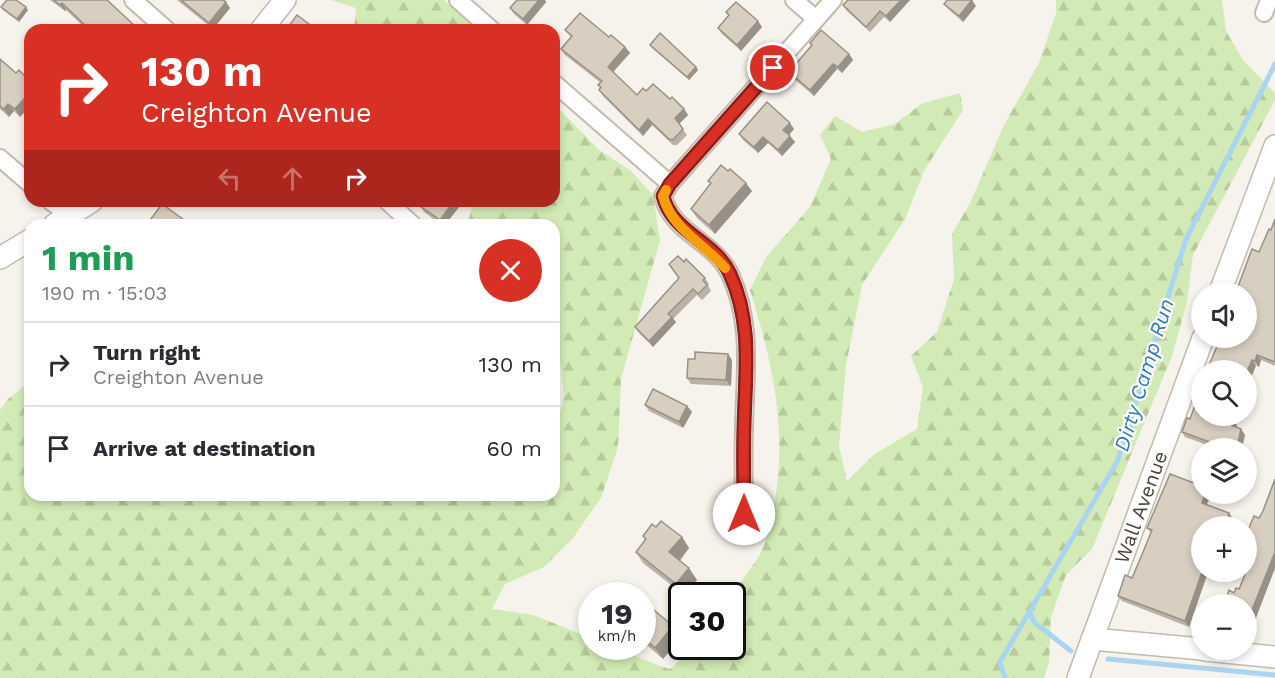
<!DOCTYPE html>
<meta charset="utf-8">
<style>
:root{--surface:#fff;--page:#f2f2f3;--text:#2b2b33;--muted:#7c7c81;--line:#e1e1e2}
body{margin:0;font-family:"Work Sans",sans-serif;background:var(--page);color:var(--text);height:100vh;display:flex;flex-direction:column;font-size:22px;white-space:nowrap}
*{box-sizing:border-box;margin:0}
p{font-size:20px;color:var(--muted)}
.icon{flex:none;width:33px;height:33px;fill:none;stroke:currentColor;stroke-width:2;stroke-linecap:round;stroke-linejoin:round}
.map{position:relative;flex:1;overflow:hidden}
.drawer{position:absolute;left:24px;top:219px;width:536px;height:282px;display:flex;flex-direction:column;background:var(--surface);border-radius:18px;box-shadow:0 3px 9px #0003}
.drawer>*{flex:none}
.top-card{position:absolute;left:24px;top:24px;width:536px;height:183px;border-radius:18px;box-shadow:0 3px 9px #0003;background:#d93025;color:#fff;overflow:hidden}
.fabs{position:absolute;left:1191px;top:282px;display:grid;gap:12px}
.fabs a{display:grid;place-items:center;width:66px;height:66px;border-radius:50%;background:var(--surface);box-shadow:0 3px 9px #0003;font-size:30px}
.speed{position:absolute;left:578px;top:582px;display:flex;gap:12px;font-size:30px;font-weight:700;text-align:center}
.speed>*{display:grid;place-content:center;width:78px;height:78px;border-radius:50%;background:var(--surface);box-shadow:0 3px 9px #0003;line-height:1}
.speed small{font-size:15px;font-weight:400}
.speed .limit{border:3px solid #111;border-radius:9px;background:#fff;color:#111}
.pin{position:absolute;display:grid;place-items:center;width:51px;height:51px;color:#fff;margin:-26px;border:3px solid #fff;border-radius:50%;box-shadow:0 2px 6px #0007}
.me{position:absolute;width:66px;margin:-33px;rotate:0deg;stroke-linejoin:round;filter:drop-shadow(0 0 4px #0008)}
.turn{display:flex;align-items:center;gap:21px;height:126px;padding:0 18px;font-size:27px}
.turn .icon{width:78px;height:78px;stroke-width:2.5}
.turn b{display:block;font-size:42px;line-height:51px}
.lanes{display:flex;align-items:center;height:57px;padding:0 18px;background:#0003;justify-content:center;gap:30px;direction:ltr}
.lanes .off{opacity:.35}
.round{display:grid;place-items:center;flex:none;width:63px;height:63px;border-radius:32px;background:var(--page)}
.overview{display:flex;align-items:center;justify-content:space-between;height:102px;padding:0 18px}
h1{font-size:36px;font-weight:700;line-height:45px;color:#1e9e55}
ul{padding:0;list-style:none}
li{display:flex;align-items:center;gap:18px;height:84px;padding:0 18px;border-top:2px solid var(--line)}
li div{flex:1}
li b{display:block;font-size:22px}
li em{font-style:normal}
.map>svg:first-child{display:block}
</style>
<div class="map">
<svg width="1275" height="678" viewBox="0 0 1275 678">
<defs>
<pattern id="forest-firs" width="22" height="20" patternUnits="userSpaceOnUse" patternTransform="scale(1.5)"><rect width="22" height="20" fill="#d2eab5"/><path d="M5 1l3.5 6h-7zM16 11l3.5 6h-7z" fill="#b6ca9c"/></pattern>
</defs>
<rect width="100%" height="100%" fill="#f6f3ec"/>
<g fill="url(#forest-firs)">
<polygon points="331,0 444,0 477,30 354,30 356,8"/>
<path d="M1056,0H1222L1226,31L1243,60L1275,93V100L1193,255L1187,302L1172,356L1092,549L1066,575L1051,617L1049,662L1044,678H0V410L8,399L30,381V495H554V440L564,395L559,353L554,348V225H467L474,201H554V104L599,150L630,170L653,195L660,240L621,379L618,447L601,498L573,538L544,567L505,584L492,609L533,615L591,638V646C618,646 644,661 670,669L694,647L732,646C732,633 729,614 732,601C737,581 757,565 764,545C793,455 777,377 750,290L766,257L810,207L831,159L820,135L835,116L862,132L895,124L921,104L960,93L963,110L924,171L905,219L862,285L846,365L839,446L847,481L876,453L917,429L923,387L911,356L937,332L954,279L952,234L970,203L1004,125L1039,63L1056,13Z"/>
</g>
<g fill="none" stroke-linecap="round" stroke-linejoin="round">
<g stroke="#a9d4f2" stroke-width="5">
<polyline points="1029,612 1035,623 1071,651"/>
<polyline points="1108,659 1275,675"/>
<polyline points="1005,678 1000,662 1118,460 1186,239 1275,64"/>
</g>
<g stroke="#c2bbae" stroke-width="20">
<g id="minor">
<polyline points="133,0 167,30"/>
<polyline points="458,0 492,30"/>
<polyline points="794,0 816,19"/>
<polyline points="1264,13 1269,0"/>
<polyline points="554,83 670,184"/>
<polyline points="0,158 30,184"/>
<polyline points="50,201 70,215"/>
<polyline points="387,201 413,225"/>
<path d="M744,514C744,485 743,456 744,427C745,374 753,324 730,274C714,241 672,233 663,196L670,184L833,0"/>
</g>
</g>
<g stroke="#c2bbae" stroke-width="24">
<g id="tertiary">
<polyline points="261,30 285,0"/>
<polyline points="54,225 92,201"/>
<polyline points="0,258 30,240"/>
<polyline points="1220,292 1275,146"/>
<polyline points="1092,639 1202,649"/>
<polyline points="1205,650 1275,657"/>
<path id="s1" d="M1078,678L1203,338"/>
</g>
</g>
<use href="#minor" stroke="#fff" stroke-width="16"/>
<use href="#tertiary" stroke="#fff" stroke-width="21"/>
</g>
<g fill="#bab2a6">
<polygon points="50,0 107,0 135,26 138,30 87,30 66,10 65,11"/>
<polygon points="177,0 223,0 230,8 213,29"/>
<polygon points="517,0 545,0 546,2 527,25 514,14 510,8"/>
<polygon points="910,0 890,22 884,17 870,32 847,11 843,5"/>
<polygon points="944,4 976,6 963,22 948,9"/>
<polygon points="1,7 28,10 19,22 3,10"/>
<polygon points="726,12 762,27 741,51 722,34 718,28 729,16"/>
<polygon points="565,30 609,37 625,47 630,53 613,72 637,95 646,91 670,99 684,109 688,115 679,124 687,135 677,145 673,145 652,125 643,136 603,96 599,90 600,88 598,85 601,83 565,55 561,49 571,37"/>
<polygon points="810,43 849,54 853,60 842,73 837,69 814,96 793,78 789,72 812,45"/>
<polygon points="650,45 696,67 698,70 689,80 652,48"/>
<polygon points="0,59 16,73 30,81 30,106 20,117 14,111 9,117 0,109"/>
<polygon points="794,129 789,135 795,142 782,156 768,143 758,153 743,140 739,134"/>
<polygon points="728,171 752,191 715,234 697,218 691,209 710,184 708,181"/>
<polygon points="455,201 459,207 445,225 442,225 424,212 420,206"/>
<polygon points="1275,219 1275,366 1261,360 1259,367 1221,345 1259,252 1271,230"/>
<polygon points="684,262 705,278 709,284 708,285 711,291 702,300 697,295 673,319 676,322 653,347 639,333 635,327 679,278"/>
<polygon points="732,360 731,386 691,384 687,378"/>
<polygon points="645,405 687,406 692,412 683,428 649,411"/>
<polygon points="1202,416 1237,416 1234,422 1237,425 1236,427 1245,435 1242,448 1215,448 1185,437 1182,432 1190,419"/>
<polygon points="1275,479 1275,568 1249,636 1246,636 1246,604 1234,593 1239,589 1252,555 1246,553 1246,535 1259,518 1263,511"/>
<polygon points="1211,494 1207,505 1229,513 1233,519 1231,526 1202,526 1202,572 1208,572 1189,627 1122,601 1118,596 1132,578 1151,533 1147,528"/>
<polygon points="656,527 682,537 689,548 680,561 697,580 684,595 643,563 636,552 645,540 643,536"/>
<polygon points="642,600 673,626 681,637 663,659 642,641"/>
</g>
<g fill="#979187">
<polygon points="539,0 545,0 546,2 527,25 523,19"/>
<polygon points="901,0 910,0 890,22 886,16"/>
<polygon points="972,0 976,6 963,22 959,16"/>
<polygon points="226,2 230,8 213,29 209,23"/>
<polygon points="62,3 66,10 65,11 60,5"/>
<polygon points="26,7 28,10 19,22 17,19"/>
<polygon points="758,21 762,27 741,51 737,45"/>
<polygon points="625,47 630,53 612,73 608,67"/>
<polygon points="849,54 853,60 842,73 838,67"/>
<polygon points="833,64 837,69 814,96 810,90"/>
<polygon points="696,67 698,70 689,80 687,77"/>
<polygon points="30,92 30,106 20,117 15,109"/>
<polygon points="8,104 14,111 9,117 4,109"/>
<polygon points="684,109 688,115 679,124 675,118"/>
<polygon points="648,119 652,125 643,136 639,130"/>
<polygon points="790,123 794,129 788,136 783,130"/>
<polygon points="790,136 795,142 782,156 778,150"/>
<polygon points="763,137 768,143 758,153 754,147"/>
<polygon points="746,183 752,191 715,234 709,225"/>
<polygon points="455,201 459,207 445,225 443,225 440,220"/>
<polygon points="672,317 676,322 653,347 649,341"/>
<polygon points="728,354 732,360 731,386 726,380"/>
<polygon points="1257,355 1261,360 1259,367 1255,361"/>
<polygon points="1252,360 1256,366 1246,390 1246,374"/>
<polygon points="687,406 692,412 683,428 679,422"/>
<polygon points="1231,416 1237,416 1234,422 1237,425 1235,431 1231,425 1230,418"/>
<polygon points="1241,429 1245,435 1242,448 1238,448 1237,446"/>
<polygon points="1219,442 1223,448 1220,448 1218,445"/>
<polygon points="1205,494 1211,494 1205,508 1202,503"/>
<polygon points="1229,513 1233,519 1231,526 1225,526"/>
<polygon points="682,537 689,548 677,563 669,552"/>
<polygon points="1275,552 1275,568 1249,636 1246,633 1246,625"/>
<polygon points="689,568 697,580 684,595 676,584"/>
<polygon points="1202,572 1208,572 1189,627 1185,621"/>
<polygon points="673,626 681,637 663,659 655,648"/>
</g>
<g fill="#d8cfc1" stroke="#979187" stroke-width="1.5">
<polygon points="7,0 16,0 26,7 17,19 1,7"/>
<polygon points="54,0 107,0 135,26 132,30 90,30 62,3 60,5"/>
<polygon points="181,0 223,0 226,2 209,23"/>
<polygon points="517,0 539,0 523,19 510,8"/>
<polygon points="848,0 901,0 886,16 880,11 866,27 843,5"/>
<polygon points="947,0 972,0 959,16 944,4"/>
<polygon points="736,2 758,21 737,45 718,28 729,15 726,12"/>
<polygon points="580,13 609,37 611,35 625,47 608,67 637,95 643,88 646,91 653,84 670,99 672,97 684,109 675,118 683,129 673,140 669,139 648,119 639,130 599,90 601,87 598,85 602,81 561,49 572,36 565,30"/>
<polygon points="297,15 317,30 286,30"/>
<polygon points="821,30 849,54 838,67 833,64 810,90 789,72 812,45 810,43"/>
<polygon points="660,33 696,67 687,77 650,45"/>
<polygon points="0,59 16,73 19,70 30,81 30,92 15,109 8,104 4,109 0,106"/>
<polygon points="767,102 790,123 783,130 790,136 778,150 763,137 754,147 739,134"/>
<polygon points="721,165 728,171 730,169 746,183 709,225 691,209 711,183 708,181"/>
<polygon points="423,201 454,201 440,220 420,206"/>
<polygon points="162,204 191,225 147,224"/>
<polygon points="1275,219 1275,362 1257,355 1255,361 1252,360 1246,374 1246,370 1207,370 1218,344 1221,345 1224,338 1246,338 1246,292 1236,292 1252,249 1259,252 1269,229 1271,230"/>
<polygon points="364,222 369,225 362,225"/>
<polygon points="678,256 684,262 686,259 705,278 703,280 707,285 698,294 693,289 668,314 672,317 649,341 635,327 679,278 669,264"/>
<polygon points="695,352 728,354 726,380 687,378 688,359 695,359"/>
<polygon points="1202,386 1202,416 1231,416 1230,418 1233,420 1231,425 1241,429 1237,446 1219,442 1218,445 1182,432 1187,418 1190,419"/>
<polygon points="653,389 687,406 679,422 645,405"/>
<polygon points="1170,474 1202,486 1202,494 1205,494 1202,503 1229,513 1225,526 1202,526 1202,572 1185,621 1118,596 1125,575 1132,578 1141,557 1152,530 1147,528"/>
<polygon points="1275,479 1275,552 1246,625 1246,604 1224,604 1229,590 1234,593 1236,588 1239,589 1246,572 1254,550 1246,548 1246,535 1254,516 1259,518 1263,511"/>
<polygon points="661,521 682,537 669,552 689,568 676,584 636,552 646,539 643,536 652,524 656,527"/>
<polygon points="631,591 636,596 628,596"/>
<polygon points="642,600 673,626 655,648 642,637"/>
</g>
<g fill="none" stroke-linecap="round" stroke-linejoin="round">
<g stroke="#8d1f18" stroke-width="15">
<path id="route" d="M744,514C744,485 743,456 744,427C745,374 753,324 730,274C715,241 672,233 663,196L670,184L773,68"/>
</g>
<use href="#route" stroke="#d93025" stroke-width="10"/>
<path stroke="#f59e0b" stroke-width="10" d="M666,190L663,196C671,228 704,244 725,268"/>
</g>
<g text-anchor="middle" stroke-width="4.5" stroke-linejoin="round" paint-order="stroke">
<g font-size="20" fill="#4b4439" stroke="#fff">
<text dy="7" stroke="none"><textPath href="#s1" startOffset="182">Wall Avenue</textPath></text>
</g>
<g font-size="21" font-style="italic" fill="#2e7ab2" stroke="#fff">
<text transform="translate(1144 375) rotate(-73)" y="7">Dirty Camp Run</text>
</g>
</g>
</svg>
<div class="fabs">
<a><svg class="icon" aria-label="sound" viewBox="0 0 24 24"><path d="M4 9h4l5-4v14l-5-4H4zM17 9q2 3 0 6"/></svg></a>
<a><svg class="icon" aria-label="search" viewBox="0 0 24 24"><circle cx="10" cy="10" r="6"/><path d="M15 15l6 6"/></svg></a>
<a><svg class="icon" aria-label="layers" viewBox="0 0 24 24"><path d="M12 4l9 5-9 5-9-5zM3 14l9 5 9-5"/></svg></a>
<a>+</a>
<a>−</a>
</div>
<div class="speed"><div>19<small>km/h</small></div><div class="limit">30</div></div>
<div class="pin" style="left:773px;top:68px;background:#d93025"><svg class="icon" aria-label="arrive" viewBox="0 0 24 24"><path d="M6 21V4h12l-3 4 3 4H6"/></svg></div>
<svg class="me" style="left:744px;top:514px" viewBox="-20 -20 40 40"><circle r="19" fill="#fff"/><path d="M0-13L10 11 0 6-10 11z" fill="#d93025"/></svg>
<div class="top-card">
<div class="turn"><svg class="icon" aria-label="right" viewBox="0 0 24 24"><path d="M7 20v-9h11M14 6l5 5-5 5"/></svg><div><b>130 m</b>Creighton Avenue</div></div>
<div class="lanes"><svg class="icon off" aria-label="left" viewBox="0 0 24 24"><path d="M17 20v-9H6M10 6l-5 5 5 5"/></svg><svg class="icon off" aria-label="ahead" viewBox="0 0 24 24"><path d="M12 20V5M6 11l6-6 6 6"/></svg><svg class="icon" aria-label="right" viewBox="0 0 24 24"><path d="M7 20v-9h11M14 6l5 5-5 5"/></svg></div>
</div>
<section class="drawer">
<div class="overview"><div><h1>1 min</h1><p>190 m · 15:03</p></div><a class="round" style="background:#d93025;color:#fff"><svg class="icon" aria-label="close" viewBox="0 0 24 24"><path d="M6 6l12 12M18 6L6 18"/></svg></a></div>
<ul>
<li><svg class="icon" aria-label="right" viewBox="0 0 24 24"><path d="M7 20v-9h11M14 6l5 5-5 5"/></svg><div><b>Turn right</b><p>Creighton Avenue</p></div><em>130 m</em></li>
<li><svg class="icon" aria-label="arrive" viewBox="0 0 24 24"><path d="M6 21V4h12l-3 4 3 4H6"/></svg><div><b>Arrive at destination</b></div><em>60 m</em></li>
</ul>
</section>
</div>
